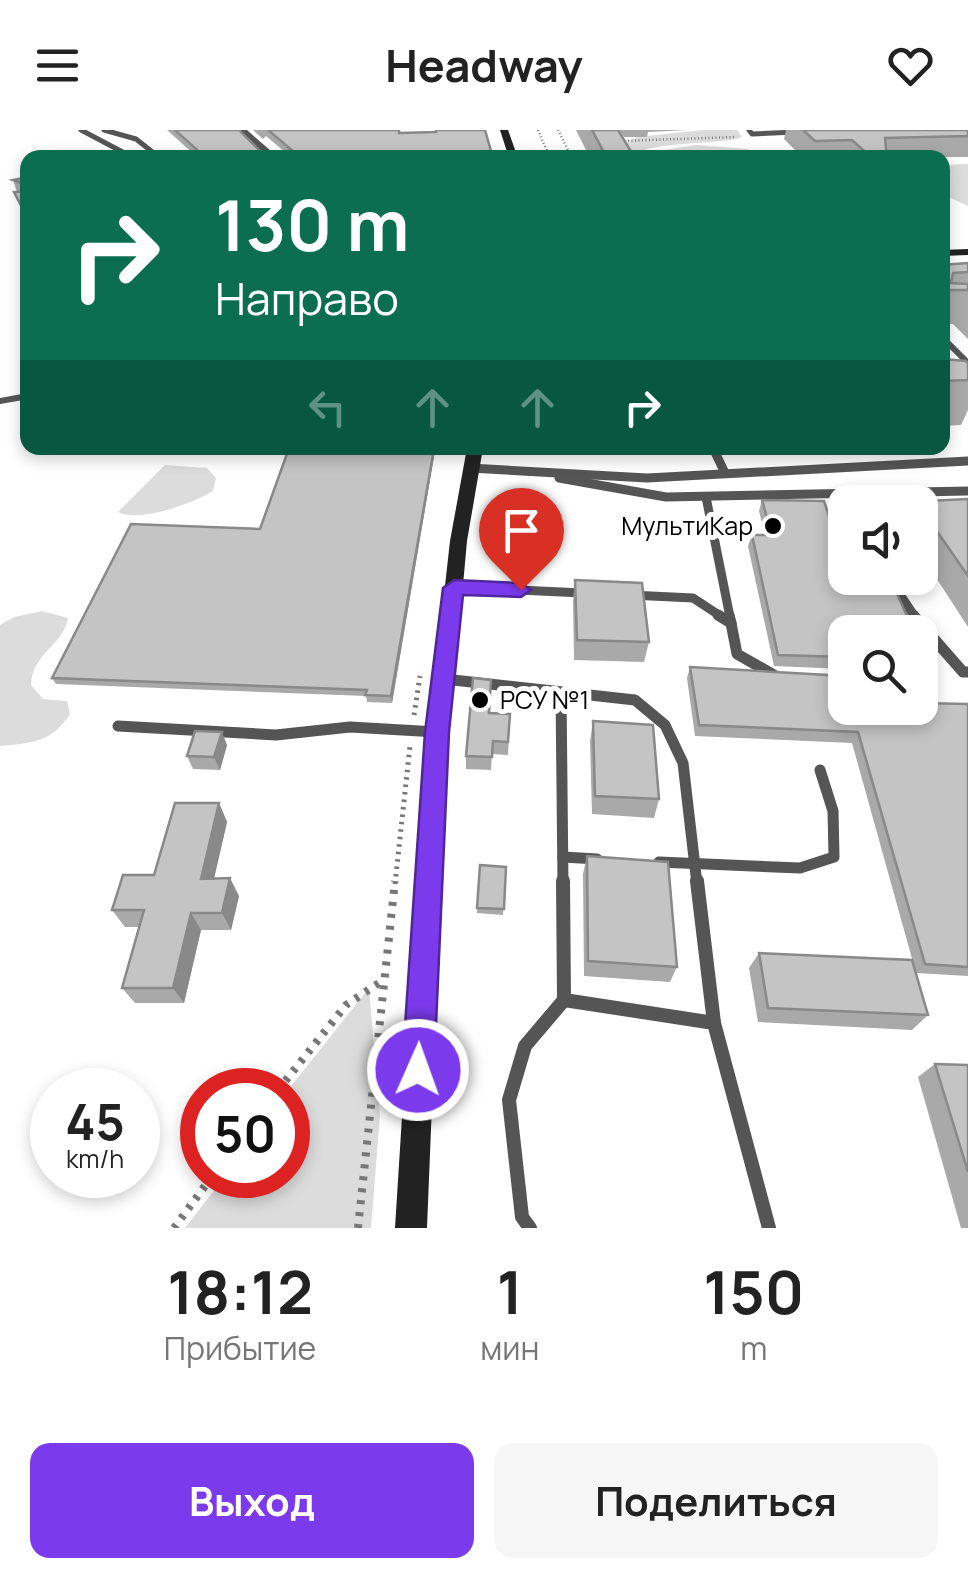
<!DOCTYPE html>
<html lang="ru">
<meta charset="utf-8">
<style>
:root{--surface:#fff;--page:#f6f6f6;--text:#222;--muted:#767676;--accent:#7c3aed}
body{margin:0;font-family:Manrope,sans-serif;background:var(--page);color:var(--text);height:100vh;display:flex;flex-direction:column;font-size:38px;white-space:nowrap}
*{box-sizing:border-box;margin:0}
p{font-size:32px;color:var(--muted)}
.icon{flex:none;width:55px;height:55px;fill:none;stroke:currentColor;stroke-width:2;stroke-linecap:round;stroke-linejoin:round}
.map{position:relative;height:1098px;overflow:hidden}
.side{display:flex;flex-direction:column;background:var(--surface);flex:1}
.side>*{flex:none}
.banner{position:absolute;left:20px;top:20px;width:930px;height:305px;border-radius:20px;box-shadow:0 5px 15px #0003;background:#0b6e4f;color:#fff;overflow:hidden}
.tools{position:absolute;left:828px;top:355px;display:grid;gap:20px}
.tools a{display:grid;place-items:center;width:110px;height:110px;border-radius:20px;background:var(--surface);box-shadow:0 5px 15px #0003;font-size:50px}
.speed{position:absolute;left:30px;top:938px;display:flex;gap:20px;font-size:50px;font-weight:700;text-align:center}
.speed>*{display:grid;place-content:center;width:130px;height:130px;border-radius:50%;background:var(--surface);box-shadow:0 5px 15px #0003;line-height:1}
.speed small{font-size:25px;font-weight:400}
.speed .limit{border:15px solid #d22;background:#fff;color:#111}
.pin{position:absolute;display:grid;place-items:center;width:85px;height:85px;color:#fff;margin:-102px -42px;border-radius:50% 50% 50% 0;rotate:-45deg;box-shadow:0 0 10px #0007}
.pin .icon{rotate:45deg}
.me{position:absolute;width:110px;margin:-55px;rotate:2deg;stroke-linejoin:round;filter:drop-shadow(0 0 8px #0008)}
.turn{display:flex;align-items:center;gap:35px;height:210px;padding:0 30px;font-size:45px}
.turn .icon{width:130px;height:130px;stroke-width:2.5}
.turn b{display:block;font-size:70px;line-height:85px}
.lanes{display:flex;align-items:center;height:95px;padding:0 30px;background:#0003;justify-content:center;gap:50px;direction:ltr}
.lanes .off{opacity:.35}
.eta{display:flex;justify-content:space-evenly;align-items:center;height:170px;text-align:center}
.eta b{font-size:60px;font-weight:700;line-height:70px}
.primary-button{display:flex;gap:20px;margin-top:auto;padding:20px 30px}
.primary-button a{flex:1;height:115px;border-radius:20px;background:var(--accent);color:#fff;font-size:40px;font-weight:700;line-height:115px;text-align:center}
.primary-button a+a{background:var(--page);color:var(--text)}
header{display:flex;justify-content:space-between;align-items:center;height:130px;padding:0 30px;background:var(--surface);font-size:45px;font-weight:700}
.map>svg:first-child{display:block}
</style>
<header><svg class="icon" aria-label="menu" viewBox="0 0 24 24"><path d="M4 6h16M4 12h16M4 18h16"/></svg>Headway<svg class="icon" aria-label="heart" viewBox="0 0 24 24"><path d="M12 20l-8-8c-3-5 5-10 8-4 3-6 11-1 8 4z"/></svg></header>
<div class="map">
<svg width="968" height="1098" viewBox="0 0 968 1098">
<rect width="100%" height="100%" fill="#fff"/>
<g fill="#dcdcdc">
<path d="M703,0H737L742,7C735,13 666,12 645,20L644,27H633L625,14L637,7Z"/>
<polygon points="696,15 748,19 761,27 650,27 658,21"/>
<polygon points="968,34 968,76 942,64 943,35"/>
<path d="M165,335L207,338L216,348L213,361C194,373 139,393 118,382Z"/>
<path d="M42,481L68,488C63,516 32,523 31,555L43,569L67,571L70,584C52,612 32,613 0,616V495L14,487Z"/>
<polygon points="369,858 380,985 371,1098 185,1098 226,1045 288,1045 288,960"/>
</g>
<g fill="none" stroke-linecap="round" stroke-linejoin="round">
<g stroke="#777" stroke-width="2.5" stroke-dasharray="1 2.5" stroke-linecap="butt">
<polyline points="538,0 550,28"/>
<polyline points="558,0 572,28"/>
<polyline points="621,11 735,7"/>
<polyline points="572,28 591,27"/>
</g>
<g stroke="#777" stroke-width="5" stroke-dasharray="2.5 5" stroke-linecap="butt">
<polyline points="414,585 420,546"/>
<polyline points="395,754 410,616"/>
</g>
<g stroke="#777" stroke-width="8" stroke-dasharray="4 8" stroke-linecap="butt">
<polyline points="278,960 346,875 382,851"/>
<polyline points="174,1098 213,1045"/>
<polyline points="358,1098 395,751"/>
</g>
<g stroke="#555" stroke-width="5">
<polyline points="81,0 134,28"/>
<polyline points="104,0 136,9 160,28"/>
<polyline points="749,0 752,4 796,2"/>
</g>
<g stroke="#555" stroke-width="6">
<polyline points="942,207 968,233"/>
<polyline points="0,271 28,266"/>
</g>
<g stroke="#555" stroke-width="9">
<polyline points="713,318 725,343"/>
<polyline points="470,338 647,348 968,331"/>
<polyline points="559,348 666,367 968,361"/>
<polyline points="837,366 845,379"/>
<polyline points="706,367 730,487"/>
<polyline points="889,448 915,487"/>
<polyline points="454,457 583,463"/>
<polyline points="630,465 693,468 722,487"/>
</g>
<g stroke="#555" stroke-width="11">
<polyline points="718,485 731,493 737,524 774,545"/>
<polyline points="729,485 731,493"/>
<polyline points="913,485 963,542 968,542"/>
<polyline points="444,549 635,570 665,595 683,633 697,754"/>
<polyline points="561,562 563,754"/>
<polyline points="118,596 276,605 350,597 437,602"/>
<polyline points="563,727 597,729"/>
<polyline points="659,732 800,738 834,727 833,681 820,640"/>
</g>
<g stroke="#555" stroke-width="14">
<polyline points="697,751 714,893 769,1098"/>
<polyline points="564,870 714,893"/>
<polyline points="530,1098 522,1087 509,970 525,916 564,870 563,751"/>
</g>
<polygon fill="#555" fill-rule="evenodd" points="238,0 247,0 279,28 269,28"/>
<g fill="#222" fill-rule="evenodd">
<polygon points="500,0 508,0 518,28 509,28"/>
<polygon points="968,119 968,125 942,126 942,120"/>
<polygon points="467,318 483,318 467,411 445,653 427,1098 395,1098 423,653 450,411"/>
</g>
</g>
<g fill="#a9a9a9">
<polygon points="167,0 239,0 267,28 197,27"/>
<polygon points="253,0 399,0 399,3 493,28 292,28 266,6 263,9"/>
<polygon points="576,0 618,0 635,28 590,28"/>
<polygon points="619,0 688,0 648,2 647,7 624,7"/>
<polygon points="786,0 968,0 968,27 803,28 784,9"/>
<polygon points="28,47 28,93 14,62 17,62 13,50"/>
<polygon points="968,133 968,209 953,194 942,194 942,135"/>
<polygon points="942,229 968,233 968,280 961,295 942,296"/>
<polygon points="434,326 392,573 367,572 366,566 56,554 52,548 260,399"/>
<polygon points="968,369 968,497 920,423 920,372"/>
<polygon points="762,370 845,502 845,539 774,536 748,416 752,405 765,405 759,381"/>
<polygon points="575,450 649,512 644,532 574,530 573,471"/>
<polygon points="920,517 927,533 920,544"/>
<polygon points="690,537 845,578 968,574 968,846 916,843 852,613 695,606 687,548"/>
<polygon points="490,583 510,584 508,625 492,624 491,640 466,639 466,626"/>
<polygon points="593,591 659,669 654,688 592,684 590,611"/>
<polygon points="227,615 220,640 193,639 187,626"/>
<polygon points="219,673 227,692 214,748 239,766 231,800 201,800 184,873 135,873 122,858 139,797 125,797 112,780 154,745"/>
<polygon points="587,726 677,837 670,852 584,846 583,744"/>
<polygon points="480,735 506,737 503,785 477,783"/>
<polygon points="759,823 928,885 912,900 758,892 749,838"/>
<polygon points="935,934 968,935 968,1098 961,1098 918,947"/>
</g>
<g fill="#898989">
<polygon points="63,318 95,318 66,325"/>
<polygon points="434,319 434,326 392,573 391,566"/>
<polygon points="222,602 227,615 220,640 214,627"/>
<polygon points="219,673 227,692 210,766 201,749"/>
<polygon points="230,748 239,766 231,800 222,783"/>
<polygon points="191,783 201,800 184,873 173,858"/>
</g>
<g fill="#c4c4c4" stroke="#898989" stroke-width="2.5">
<polygon points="175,0 239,0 267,28 196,28 204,26"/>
<polygon points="268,0 399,0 399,3 436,2 436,0 485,0 493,28 301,28"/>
<polygon points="592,0 618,0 635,28 607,28"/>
<polygon points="803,0 968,0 968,6 885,8 887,28 872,28 852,10 815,11"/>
<polygon points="28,47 28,55 13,50"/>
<polygon points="28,61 28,89 14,62"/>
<polygon points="968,133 968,142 953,143 951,153 968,154 968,160 942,160 942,135"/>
<polygon points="942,229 966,231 968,233 968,250 942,251"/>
<polygon points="289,318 434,319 391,566 365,565 367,560 52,548 131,394 260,399"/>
<polygon points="968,369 968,446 934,397 924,397 920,392 920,372 906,372"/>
<polygon points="762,370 824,371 837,410 845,409 845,448 890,448 914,502 845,502 845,527 778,525 752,405 772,405"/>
<polygon points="575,450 642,453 649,512 577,510"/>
<polygon points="920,517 927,533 920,533"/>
<polygon points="690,537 845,546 845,578 920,578 920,573 968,574 968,837 925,834 858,602 699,595"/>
<polygon points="473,548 491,550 489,583 510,584 508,612 493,611 492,627 466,626"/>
<polygon points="593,591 653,595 659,669 595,666"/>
<polygon points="195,601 222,602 214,627 187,626"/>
<polygon points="175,673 219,673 201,749 230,748 222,783 191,783 173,858 122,858 144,780 112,780 123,745 154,745"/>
<polygon points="587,726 668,732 677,837 588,831"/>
<polygon points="480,735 506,737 504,779 477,778"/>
<polygon points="759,823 912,830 928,885 768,878"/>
<polygon points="935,934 968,935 968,1042"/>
</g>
<polygon fill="#7c3aed" stroke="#51269a" stroke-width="2.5" points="454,450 521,453 531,460 521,467 463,465 449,602 434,940 429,951 418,956 406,951 402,940 425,602 443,458"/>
<g fill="#000" stroke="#fff" stroke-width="4">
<circle cx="773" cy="396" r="10"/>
<circle cx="480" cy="570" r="10"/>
</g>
<g text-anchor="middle" stroke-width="10" stroke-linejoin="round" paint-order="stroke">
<g font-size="25" fill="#000" stroke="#fff" text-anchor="end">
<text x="753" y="405">МультиКар</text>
<text x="500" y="579" text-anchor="start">РСУ №1</text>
</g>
</g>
</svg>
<div class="tools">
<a><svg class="icon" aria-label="sound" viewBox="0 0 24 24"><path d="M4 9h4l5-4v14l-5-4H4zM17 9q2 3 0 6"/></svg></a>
<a><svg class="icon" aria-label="search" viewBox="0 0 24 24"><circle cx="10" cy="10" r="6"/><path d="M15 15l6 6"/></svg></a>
</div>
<div class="speed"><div>45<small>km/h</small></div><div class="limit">50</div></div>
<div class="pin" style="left:521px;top:460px;background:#d93025"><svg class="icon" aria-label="arrive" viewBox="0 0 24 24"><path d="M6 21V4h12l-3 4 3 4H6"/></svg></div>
<svg class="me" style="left:418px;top:940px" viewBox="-20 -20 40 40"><circle r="17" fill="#7c3aed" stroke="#fff" stroke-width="3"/><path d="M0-11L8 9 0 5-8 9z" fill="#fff"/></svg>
<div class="banner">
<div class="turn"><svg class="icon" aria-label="right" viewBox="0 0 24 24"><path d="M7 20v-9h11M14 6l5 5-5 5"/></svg><div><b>130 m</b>Направо</div></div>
<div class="lanes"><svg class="icon off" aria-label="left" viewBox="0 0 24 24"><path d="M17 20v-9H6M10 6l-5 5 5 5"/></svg><svg class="icon off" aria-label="ahead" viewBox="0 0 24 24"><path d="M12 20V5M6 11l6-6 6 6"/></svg><svg class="icon off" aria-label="ahead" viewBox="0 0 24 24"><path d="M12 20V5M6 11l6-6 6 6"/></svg><svg class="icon" aria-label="right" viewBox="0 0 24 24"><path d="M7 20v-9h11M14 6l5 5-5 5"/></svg></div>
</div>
</div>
<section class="side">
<div class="eta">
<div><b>18:12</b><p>Прибытие</p></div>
<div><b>1</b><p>мин</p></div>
<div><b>150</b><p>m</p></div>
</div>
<div class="primary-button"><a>Выход</a><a>Поделиться</a></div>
</section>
